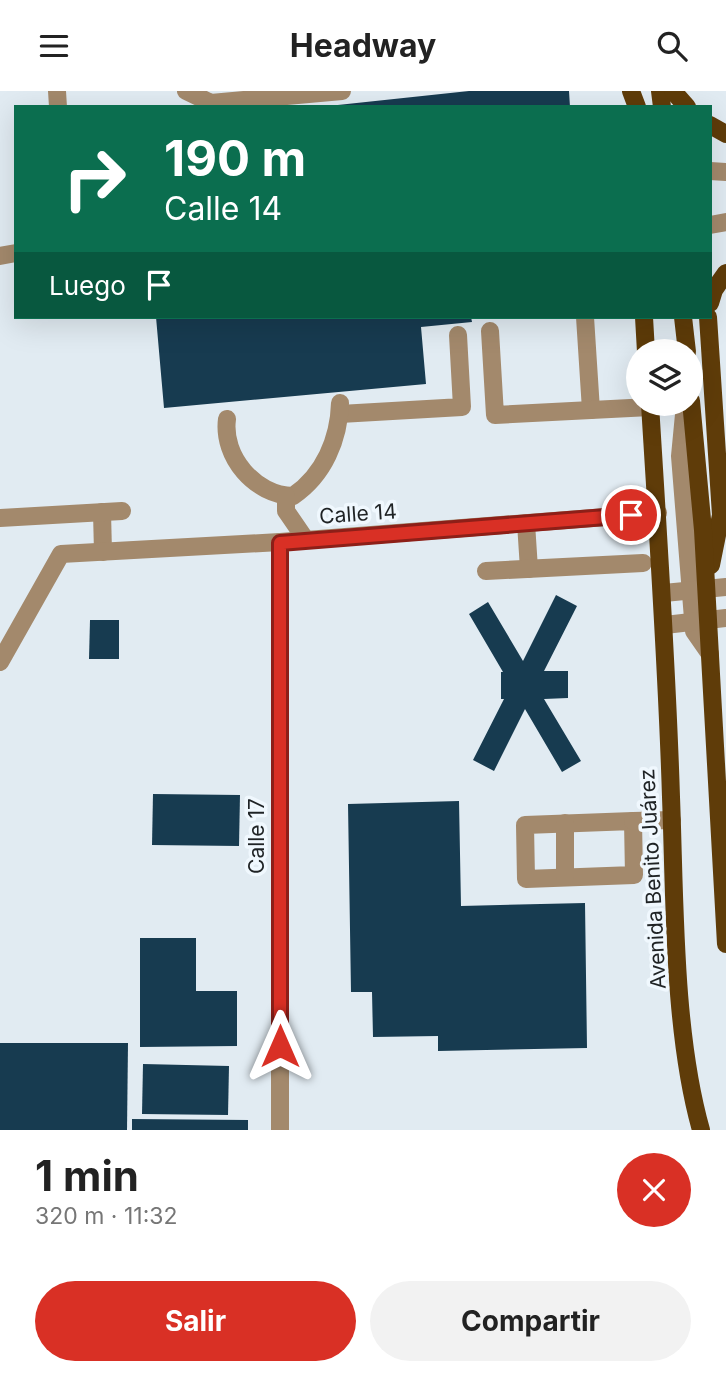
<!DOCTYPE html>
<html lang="es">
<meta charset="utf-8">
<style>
:root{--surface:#fff;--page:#f2f2f2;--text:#222;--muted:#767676;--accent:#d93025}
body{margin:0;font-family:Inter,sans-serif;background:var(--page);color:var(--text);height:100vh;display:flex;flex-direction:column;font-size:26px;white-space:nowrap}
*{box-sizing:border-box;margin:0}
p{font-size:23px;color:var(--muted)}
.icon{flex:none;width:38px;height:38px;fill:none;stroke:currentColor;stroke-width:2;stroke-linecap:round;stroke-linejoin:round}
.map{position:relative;height:1039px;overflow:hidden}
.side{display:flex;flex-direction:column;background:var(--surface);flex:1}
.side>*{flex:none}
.hud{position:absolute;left:14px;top:14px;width:698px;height:214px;border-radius:0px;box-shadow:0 7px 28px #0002;background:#0b6e4f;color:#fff;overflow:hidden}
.tools{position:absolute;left:626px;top:248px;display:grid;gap:14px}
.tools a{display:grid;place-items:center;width:77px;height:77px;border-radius:50%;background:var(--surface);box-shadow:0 7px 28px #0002;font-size:35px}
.pin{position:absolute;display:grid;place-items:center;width:60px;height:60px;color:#fff;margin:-30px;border:4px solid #fff;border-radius:50%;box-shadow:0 2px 7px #0007}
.me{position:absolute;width:77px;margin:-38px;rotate:0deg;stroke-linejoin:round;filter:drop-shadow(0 0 5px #0008)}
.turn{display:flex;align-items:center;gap:24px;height:147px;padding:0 35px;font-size:32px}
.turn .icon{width:91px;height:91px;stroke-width:2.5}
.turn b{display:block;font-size:49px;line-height:60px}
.then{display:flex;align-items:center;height:66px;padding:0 35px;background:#0003;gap:14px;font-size:26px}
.round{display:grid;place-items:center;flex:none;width:74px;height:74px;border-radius:37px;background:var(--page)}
.head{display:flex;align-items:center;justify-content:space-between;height:119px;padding:0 35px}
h1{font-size:42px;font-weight:700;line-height:52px}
.button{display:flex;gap:14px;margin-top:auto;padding:14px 35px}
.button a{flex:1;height:80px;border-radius:42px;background:var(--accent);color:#fff;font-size:28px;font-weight:700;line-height:80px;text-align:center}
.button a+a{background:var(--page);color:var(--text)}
header{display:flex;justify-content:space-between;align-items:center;height:91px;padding:0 35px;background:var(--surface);font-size:32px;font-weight:700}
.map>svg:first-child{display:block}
</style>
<header><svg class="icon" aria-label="menu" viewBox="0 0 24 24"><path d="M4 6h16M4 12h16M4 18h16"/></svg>Headway<svg class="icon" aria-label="search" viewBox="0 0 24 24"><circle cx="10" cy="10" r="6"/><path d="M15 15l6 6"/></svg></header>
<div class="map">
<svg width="726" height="1039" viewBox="0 0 726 1039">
<rect width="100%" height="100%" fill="#e1ebf2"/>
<g fill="#173b50">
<polygon points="469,0 569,0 570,16 319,16"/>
<polygon points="156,226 471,226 472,231 421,236 426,293 164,317"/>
<polygon points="556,504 577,515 544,580 568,580 568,607 544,608 581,670 562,681 525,618 494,680 473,669 504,608 501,608 501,581 503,581 469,523 488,511 523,570"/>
<polygon points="90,529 119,529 119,568 89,568"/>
<polygon points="153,703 240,704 239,755 152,754"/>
<polygon points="459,710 461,815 585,812 587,957 438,960 438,945 373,946 372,901 351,901 348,713"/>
<polygon points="140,847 196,847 196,900 237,900 237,955 140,956"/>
<polygon points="0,952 128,952 127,1039 0,1039"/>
<polygon points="143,973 229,975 228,1024 142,1023"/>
<polygon points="132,1028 248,1029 248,1039 132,1039"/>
</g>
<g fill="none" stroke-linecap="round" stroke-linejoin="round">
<g stroke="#a3896c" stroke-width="18">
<polyline points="57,0 58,16"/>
<polyline points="186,0 211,12 342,0"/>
<polyline points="710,80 726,81"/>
<polyline points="710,134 726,131"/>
<polyline points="0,165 16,162"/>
<polyline points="585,226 591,319"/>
<polyline points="490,240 495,324 650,316"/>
<polyline points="685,313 680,365 694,540 710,563"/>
<polyline points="340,323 462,316 458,244"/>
<path d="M227,328C222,366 255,404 293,405C324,384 339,348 340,312"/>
<polyline points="286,405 286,420 306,449"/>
<polyline points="102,421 103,461"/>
<polyline points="0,427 122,420"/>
<polyline points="526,432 529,478"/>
<polyline points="486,480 643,472"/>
<polyline points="664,502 726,496"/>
<polyline points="665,534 726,527"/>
<polyline points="0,571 61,463 280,451 658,422"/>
<polygon points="633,730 634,784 526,788 525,734"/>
<polyline points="633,730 672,729"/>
<polyline points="565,732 565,786"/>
<polyline points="280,1039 280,451"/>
</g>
<g stroke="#5f3c09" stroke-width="18">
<polyline points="631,0 637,16"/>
<polyline points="660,0 662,16"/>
<polyline points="673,0 687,16"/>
<polyline points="710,34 726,43"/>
<polyline points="710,212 714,199 726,182"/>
<polyline points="644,226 646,261"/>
<polyline points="683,226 687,261"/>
<polyline points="708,226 721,424 711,474"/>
<polyline points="691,310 703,439 726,853"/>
<path d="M650,313C658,444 667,575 671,706C675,809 673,940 701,1039"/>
</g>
</g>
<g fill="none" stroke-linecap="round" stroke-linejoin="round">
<g stroke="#8d1f18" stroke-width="18">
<polyline id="route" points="280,955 280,452 631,424"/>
</g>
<use href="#route" stroke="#d93025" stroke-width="12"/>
</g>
<g text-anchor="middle" stroke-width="7" stroke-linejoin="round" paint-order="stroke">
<g font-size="21" fill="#1f2325" stroke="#f0f8fe">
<text transform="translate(358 423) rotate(-4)" y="7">Calle 14</text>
<text transform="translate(257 745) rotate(-90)" y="7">Calle 17</text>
<text transform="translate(653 788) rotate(-93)" y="7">Avenida Benito Juárez</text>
</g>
</g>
</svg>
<div class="tools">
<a><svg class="icon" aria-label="layers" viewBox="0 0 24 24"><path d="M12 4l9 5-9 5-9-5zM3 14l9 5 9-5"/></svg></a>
</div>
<div class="pin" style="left:631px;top:424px;background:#d93025"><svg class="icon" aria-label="arrive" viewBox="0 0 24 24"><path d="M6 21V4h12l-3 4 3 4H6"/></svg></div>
<svg class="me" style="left:280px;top:955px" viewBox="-20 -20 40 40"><path d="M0-17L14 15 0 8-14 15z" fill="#d93025" stroke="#fff" stroke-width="4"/></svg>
<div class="hud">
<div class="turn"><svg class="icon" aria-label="right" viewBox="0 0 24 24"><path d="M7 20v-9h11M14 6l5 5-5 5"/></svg><div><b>190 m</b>Calle 14</div></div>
<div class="then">Luego<svg class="icon" aria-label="arrive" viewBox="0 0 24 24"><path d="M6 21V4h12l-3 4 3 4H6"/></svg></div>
</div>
</div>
<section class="side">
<div class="head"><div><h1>1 min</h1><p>320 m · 11:32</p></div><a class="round" style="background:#d93025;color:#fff"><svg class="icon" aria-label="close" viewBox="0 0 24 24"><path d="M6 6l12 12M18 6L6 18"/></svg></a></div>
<div class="button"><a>Salir</a><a>Compartir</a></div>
</section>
